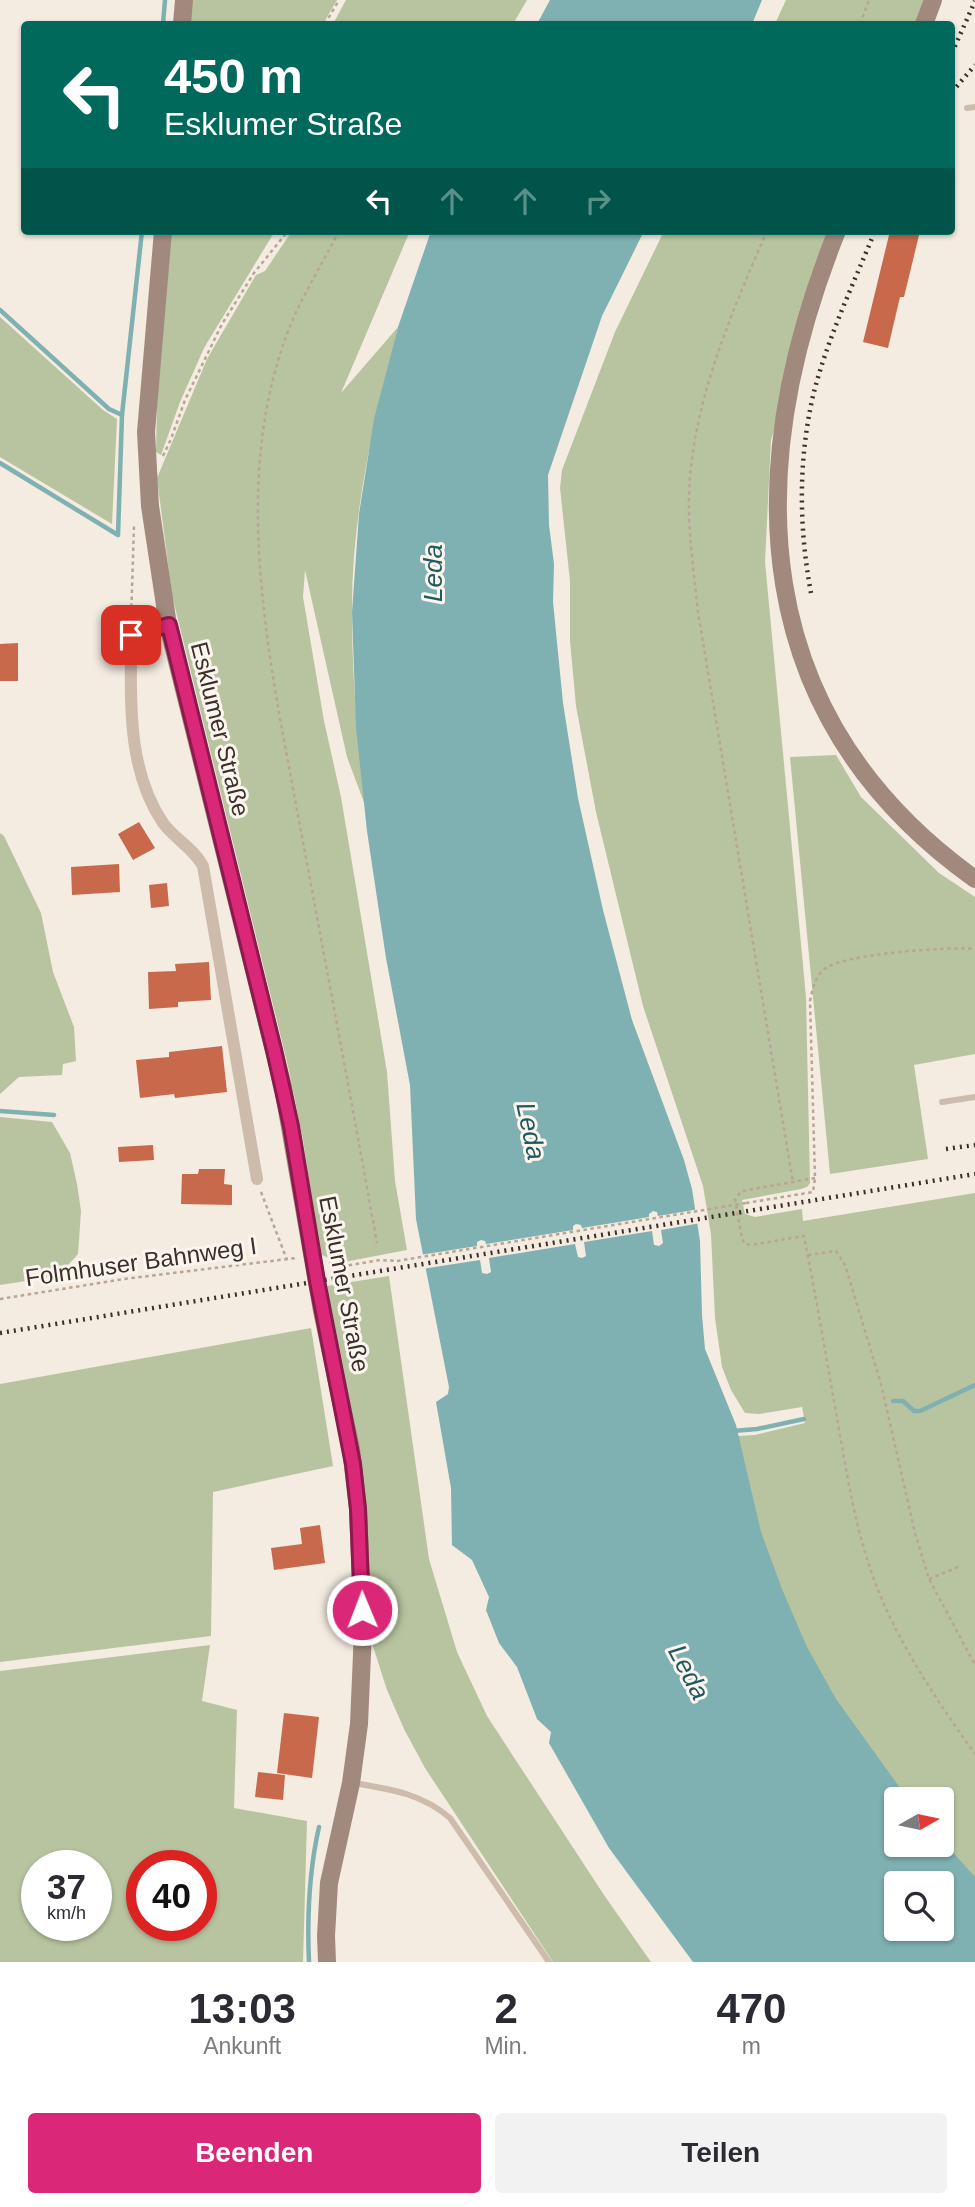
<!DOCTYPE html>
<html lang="de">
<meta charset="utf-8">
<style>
:root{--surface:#fff;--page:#f2f2f3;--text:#2b2b33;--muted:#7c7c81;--accent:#db2777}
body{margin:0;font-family:Arial,sans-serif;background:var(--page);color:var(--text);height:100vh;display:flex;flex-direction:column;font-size:26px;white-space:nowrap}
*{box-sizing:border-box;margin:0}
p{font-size:23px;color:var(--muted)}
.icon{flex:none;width:38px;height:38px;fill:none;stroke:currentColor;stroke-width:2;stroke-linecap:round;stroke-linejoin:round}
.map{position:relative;height:1962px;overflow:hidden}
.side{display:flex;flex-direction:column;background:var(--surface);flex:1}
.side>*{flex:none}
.hud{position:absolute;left:21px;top:21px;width:934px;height:214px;border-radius:7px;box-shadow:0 2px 5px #0004;background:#00695c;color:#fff;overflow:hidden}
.needle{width:46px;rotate:81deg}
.tools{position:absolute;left:884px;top:1787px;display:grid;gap:14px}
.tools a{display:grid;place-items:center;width:70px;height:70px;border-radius:7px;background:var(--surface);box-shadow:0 2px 5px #0004;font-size:35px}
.speed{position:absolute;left:21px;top:1850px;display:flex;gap:14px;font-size:35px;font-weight:700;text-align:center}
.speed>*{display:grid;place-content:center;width:91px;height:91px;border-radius:50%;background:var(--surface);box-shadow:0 2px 5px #0004;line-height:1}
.speed small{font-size:18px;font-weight:400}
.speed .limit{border:10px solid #d22;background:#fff;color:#111}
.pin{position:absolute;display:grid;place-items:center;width:60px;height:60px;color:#fff;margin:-30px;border-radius:14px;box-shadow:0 4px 10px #0006}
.me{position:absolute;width:77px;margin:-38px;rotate:359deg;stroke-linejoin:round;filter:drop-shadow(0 0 5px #0008)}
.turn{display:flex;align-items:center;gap:24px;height:147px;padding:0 28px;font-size:32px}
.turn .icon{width:91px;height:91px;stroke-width:2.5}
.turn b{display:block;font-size:49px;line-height:60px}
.lanes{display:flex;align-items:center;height:66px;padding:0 28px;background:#0003;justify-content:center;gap:35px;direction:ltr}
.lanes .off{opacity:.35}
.eta{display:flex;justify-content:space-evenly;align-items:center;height:119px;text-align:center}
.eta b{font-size:42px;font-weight:700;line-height:49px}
.action{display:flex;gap:14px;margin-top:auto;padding:14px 28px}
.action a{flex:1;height:80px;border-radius:7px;background:var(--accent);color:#fff;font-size:28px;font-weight:700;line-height:80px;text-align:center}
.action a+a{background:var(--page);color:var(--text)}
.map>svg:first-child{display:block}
</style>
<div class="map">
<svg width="975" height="1962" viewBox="0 0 975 1962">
<rect width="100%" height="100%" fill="#f4ebe1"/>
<g fill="#b8c4a0" fill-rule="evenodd">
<polygon points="191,0 337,0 323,24 189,24"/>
<polygon points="346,0 527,0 513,24 333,24"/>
<polygon points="786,0 933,0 924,24 775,24"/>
<polygon points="170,231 275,231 204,348 180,402 161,455 156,452 158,361"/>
<path d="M292,231H410L341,393L398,327C374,420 351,516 352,614C352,678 358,741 365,805L347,757L305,570L303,597L324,721L341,797L387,1072L395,1181L407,1250L339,1263L320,1254L303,1140L288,1066L172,595L157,478L207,359L256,275L265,271Z"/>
<polygon points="664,231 837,231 771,440 765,562 806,997 810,1183 807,1187 801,1189 742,1200 745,1214 755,1217 802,1209 803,1221 975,1193 975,1904 942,1844 942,1799 896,1799 836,1740 718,1437 755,1435 805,1423 802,1407 759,1414 745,1413 731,1390 722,1367 715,1318 711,1234 703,1186 643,1006 596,812 576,706 570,641 570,581 560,488 562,470 615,332"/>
<polygon points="0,317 103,410 117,419 112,524 0,457"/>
<polygon points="836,755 861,797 939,873 975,897 975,1054 914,1065 928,1159 830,1174 790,757"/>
<polygon points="0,833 4,836 41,913 53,972 74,1027 76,1061 63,1064 62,1075 19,1077 0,1094"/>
<polygon points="0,1117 52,1122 70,1153 77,1184 81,1211 78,1254 58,1276 0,1285"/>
<polygon points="389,1276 429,1559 457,1652 487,1716 604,1895 651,1962 553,1962 425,1768 404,1729 387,1690 371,1640 355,1430 326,1286"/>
<polygon points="311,1328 333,1466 213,1492 211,1636 0,1662 0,1384"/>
<path d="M210,1645L202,1701L237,1710L234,1808L307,1821L303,1962H0V1671ZM37,1866H96V1925H37ZM142,1866H201V1925H142Z"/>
</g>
<g fill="#7fb0b2" fill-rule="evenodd">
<polygon points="550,0 762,0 752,24 537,24"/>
<path d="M431,231H644L602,316L548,475L549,525L554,564L553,602L563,703L578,798L603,910L632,1020L684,1160L692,1189L700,1241L702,1315L705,1349L736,1425L761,1532L782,1589L807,1647L836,1699L908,1799H896V1844H942V1840L975,1877V1962H693L609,1848L549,1743L551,1732L537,1719L517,1667L499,1643L486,1610L489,1597L472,1560L452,1545L451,1488L436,1402L448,1394L449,1387L416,1219L410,1085L386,958L367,831L356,728L352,612L359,514L374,419L398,327ZM896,1883H942V1928H896Z"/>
</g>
<polygon fill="#f4ebe1" points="699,1209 701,1223 661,1230 663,1243 659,1246 654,1245 652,1231 584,1242 586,1256 582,1258 578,1257 575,1244 489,1258 491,1272 487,1274 482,1273 480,1260 422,1269 420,1255 477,1246 477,1242 481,1240 485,1241 486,1244 573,1230 573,1226 576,1224 581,1225 582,1228 649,1217 649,1214 653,1211 657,1212 658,1216"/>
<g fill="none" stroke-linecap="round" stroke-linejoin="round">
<g stroke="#7fb0b2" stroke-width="4.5">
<polyline points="163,24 165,0"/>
<polyline points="0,310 109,409 122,415"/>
<polyline points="0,463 118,535 122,415 142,231"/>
<polyline points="0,1111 54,1115"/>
<polyline points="893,1401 903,1401 914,1411 920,1411 975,1385"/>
<polyline points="733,1431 757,1429 804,1419"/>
<path d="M309,1962C307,1917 309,1871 319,1827"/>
</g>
</g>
<g fill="#c8694b">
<polygon points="890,231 920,231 904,297 900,297 888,348 863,342"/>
<polygon points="18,643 18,681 0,681 0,644"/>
<polygon points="139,822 155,848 133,860 118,834"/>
<polygon points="119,864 120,892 72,895 71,867"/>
<polygon points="167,883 169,906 151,908 149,885"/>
<polygon points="209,962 211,1000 178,1002 178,1007 149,1009 148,972 176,971 175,964"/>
<polygon points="222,1046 227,1092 175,1098 174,1094 140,1098 136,1060 169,1057 169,1052"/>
<polygon points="153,1145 154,1160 119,1162 118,1147"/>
<polygon points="199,1169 225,1169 224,1184 232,1185 232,1205 181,1204 182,1174 198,1174"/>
<polygon points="320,1525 325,1563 274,1570 271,1548 302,1544 300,1528"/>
<polygon points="284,1713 319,1717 312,1778 277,1773"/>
<polygon points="258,1772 285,1775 283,1800 255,1797"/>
</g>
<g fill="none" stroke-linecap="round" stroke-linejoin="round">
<g stroke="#b9a596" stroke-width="2.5" stroke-dasharray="3.5 3.5" stroke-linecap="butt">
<polyline points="325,24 339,0"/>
<polyline points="860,24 869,0"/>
<path d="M339,231C326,256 312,280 299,306C278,349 266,400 261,448C248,570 278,707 300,826C326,965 352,1104 377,1243"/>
<path d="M767,231C731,314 692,403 689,495C688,534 694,573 698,612L793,1183"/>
<polyline points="163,456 171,439 185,400 222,324 254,273 288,231"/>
<polyline points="131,621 134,525"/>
<path d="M815,1178L742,1191L735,1199L742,1239L745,1244L751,1245L804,1236C817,1302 828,1368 840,1435C849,1487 858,1540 878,1590C902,1649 938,1702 975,1754"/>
<polyline points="261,1192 287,1260"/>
<path d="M746,1203L813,1192L815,1178L810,1001C813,988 814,977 826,968C845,954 950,946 975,949"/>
<polyline points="808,1255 836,1251 845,1265 881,1384 915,1533 929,1579 975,1665"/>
<polyline points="329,1262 339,1267 380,1260 397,1261"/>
<polyline points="0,1299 124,1279 296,1258"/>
<polyline points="929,1579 958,1567"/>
</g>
<g stroke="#cdbbac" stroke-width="6">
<polyline points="967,108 975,107"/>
<polyline points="942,1102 975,1097"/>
<path d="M353,1783C389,1789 421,1793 450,1818L549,1962"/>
</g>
<path stroke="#cdbbac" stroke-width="12" d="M168,625L131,635C131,699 126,768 163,823C175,839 194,849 203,866L257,1179"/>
<g stroke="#a18a7d" stroke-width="18">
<polyline points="182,24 184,0"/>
<polyline points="924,24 933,0"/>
<polyline points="163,231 146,432 150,506 168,625 283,1087 322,1311 351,1449 358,1509 363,1631 359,1724 351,1783 329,1883 326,1936 327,1962"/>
<path d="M837,231C740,473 747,716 975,879"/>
</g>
<g stroke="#3b302b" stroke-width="4.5" stroke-dasharray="2 5" stroke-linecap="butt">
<polyline points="952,53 975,1"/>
<polyline points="952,92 975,65"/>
<path d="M811,593C799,529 798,461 813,396C827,339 853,285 875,231"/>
<polyline points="946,1149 975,1145"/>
<polyline points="0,1333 975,1174"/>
</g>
<polyline stroke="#b9a596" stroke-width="2.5" stroke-dasharray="3.5 3.5" stroke-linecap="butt" points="397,1261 746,1203"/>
</g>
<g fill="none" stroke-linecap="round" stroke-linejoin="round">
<g stroke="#8e194d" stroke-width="18">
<polyline id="route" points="131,635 169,625 274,1050 291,1126 317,1281 353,1464 358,1509 362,1610"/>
</g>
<use href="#route" stroke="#db2777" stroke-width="12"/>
</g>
<g text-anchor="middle" stroke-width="6" stroke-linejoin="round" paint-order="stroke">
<g font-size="24" fill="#3b302b" stroke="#fbf5ee">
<text transform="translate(220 729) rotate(76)" y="8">Esklumer Straße</text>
<text transform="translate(141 1262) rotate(-8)" y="8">Folmhuser Bahnweg I</text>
<text transform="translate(344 1284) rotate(79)" y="8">Esklumer Straße</text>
</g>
<g font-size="26" font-style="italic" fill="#1f5a5e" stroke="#fbf5ee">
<text transform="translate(433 573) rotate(-90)" y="9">Leda</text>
<text transform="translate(531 1131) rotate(78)" y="9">Leda</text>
<text transform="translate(689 1672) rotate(62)" y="9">Leda</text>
</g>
</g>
</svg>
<div class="tools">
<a><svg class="needle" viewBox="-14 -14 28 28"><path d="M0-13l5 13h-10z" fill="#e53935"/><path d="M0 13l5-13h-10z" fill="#7c7c81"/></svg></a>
<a><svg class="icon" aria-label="search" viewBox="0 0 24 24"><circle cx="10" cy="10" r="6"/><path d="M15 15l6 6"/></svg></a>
</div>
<div class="speed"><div>37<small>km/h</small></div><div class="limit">40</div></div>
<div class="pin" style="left:131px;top:635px;background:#d93025"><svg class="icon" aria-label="arrive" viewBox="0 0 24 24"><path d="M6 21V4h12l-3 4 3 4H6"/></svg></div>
<svg class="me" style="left:362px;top:1610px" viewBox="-20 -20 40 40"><circle r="17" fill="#db2777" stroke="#fff" stroke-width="3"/><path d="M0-11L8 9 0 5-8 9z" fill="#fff"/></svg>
<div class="hud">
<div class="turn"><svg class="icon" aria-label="left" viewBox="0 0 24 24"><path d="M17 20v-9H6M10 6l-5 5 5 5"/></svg><div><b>450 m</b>Esklumer Straße</div></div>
<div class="lanes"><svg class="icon" aria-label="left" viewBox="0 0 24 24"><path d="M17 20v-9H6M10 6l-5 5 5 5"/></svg><svg class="icon off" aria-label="ahead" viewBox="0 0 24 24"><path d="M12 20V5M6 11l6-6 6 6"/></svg><svg class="icon off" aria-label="ahead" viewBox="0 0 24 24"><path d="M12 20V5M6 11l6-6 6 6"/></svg><svg class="icon off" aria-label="right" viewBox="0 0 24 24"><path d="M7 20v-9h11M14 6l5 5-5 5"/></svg></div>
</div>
</div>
<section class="side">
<div class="eta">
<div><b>13:03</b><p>Ankunft</p></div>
<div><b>2</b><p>Min.</p></div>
<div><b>470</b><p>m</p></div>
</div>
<div class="action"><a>Beenden</a><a>Teilen</a></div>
</section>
